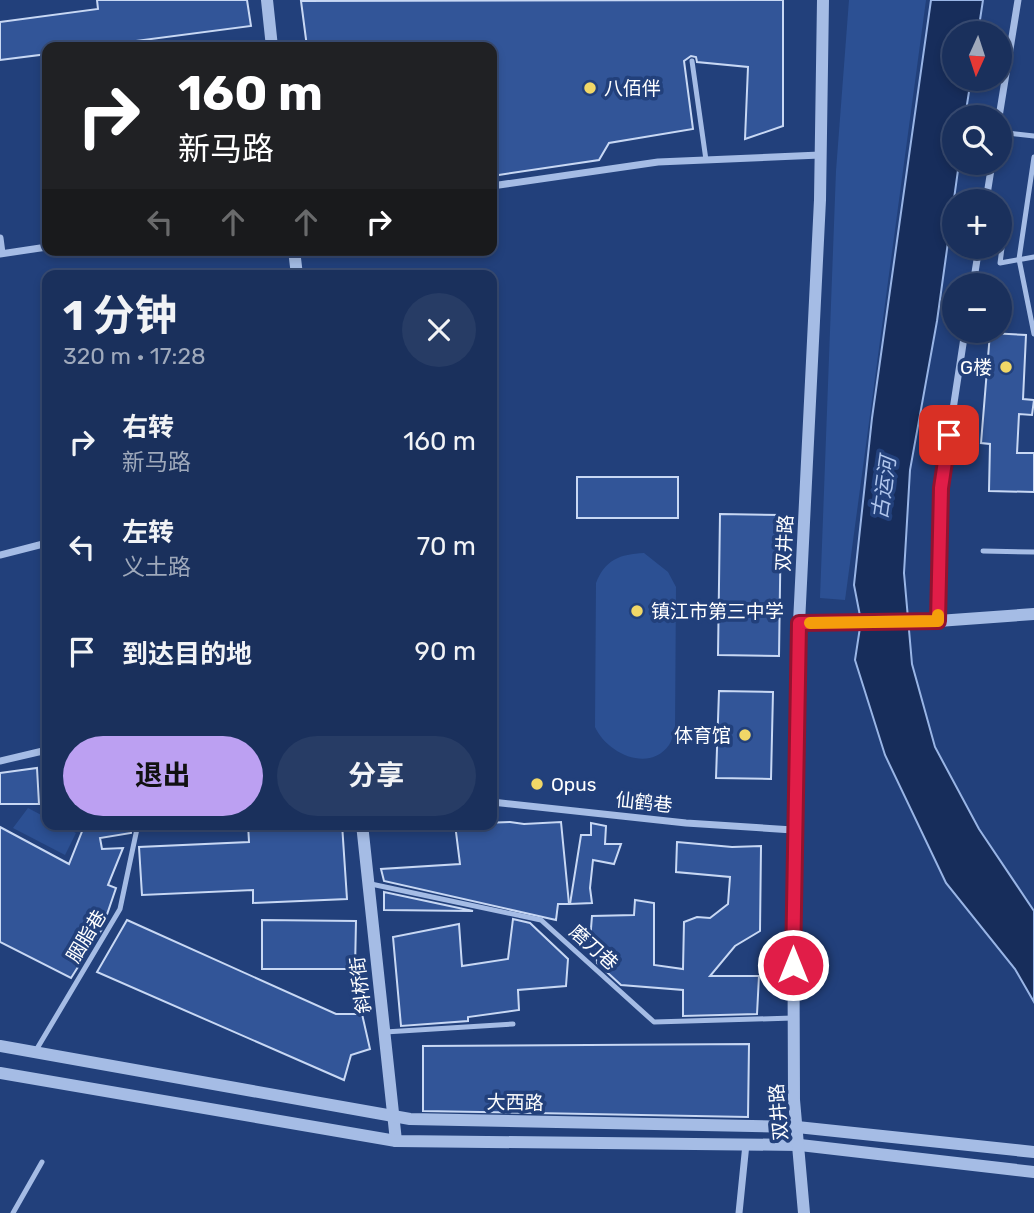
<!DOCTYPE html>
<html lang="zh">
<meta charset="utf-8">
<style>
:root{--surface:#1a305c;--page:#273c65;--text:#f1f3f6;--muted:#9fa9bb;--line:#384b72;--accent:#bca0f2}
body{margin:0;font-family:Rubik,"Noto Sans SC",sans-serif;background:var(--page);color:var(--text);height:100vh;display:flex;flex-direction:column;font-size:26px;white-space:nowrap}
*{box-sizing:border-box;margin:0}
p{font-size:23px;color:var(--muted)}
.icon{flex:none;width:38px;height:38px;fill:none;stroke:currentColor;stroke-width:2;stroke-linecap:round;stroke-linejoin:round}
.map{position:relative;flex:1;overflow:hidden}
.sheet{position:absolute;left:42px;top:270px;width:455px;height:560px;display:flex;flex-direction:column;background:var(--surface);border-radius:14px;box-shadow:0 4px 10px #0003,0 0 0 2px var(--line)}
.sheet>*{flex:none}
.guide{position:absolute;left:42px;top:42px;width:455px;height:214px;border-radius:14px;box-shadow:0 4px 10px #0003,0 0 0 2px var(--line);background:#202124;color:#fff;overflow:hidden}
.needle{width:46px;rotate:183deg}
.tools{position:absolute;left:942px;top:21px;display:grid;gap:14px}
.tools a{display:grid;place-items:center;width:70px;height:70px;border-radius:50%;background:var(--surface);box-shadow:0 4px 10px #0003,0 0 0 2px var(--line);font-size:35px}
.pin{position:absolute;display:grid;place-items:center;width:60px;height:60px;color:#fff;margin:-30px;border-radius:14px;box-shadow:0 4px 10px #0006}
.me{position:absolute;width:77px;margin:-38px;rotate:0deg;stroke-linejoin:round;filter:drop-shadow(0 0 5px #0008)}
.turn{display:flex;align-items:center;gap:24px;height:147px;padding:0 21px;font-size:32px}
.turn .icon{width:91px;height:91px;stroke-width:2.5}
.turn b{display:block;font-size:49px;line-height:60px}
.lanes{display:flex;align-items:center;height:66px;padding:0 21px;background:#0003;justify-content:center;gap:35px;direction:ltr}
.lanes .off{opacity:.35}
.round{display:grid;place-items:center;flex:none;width:74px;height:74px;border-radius:37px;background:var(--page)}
.headline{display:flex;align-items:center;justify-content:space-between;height:119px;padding:0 21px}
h1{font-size:42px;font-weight:700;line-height:52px}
.primary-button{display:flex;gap:14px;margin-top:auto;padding:14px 21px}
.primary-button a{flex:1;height:80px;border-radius:42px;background:var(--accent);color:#111;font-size:28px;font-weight:700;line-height:80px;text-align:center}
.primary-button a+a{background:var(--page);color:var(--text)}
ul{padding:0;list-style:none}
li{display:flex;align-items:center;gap:21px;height:105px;padding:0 21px}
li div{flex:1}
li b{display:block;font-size:26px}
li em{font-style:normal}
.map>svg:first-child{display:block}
</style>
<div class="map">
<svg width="1034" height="1213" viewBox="0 0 1034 1213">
<rect width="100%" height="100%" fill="#22407b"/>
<g fill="#2c5093">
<polygon points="849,0 926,0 845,600 820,598 836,171"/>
<path d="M644,553L668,572L676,587L675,729C673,734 672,741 669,745C648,774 606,752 595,727L596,583C605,560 620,554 644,553Z"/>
<polygon points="28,808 47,818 47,824 59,824 76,833 65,855 13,828"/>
</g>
<polygon fill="#172d5b" stroke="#99b5e6" stroke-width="2" points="931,0 983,0 978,33 954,33 954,79 971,79 965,117 954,117 954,163 959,163 937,321 910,470 904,573 912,664 935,747 979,829 1034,911 1034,1002 1015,969 946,883 885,755 855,660 861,621 854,585 872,418"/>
<g fill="#325598" stroke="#c8d8f4" stroke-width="2">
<polygon points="97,0 247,0 251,26 90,47 47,47 47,54 0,60 0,22 98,9"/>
<polygon points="783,0 783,126 745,139 748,67 697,62 696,57 691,56 684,61 693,129 609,143 599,160 492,176 492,47 307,47 301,1"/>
<polygon points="990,333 1026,335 1023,399 1034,400 1032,415 1019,414 1017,453 1034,453 1034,492 989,491 990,444 981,443"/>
<rect x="577" y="477" width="101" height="41"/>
<polygon points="720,514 781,515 779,656 718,655"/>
<polygon points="719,691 773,692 771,779 716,778"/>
<polygon points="37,768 39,804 0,804 0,773"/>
<polygon points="510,822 524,824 561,822 569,904 558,904 556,920 384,881 381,869 460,864 455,824"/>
<polygon points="591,823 606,826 605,844 621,844 614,864 593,860 590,888 592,903 570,904 581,835 591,835"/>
<polygon points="85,824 113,824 131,830 131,833 100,838 102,849 123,848 108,885 116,888 102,929 71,978 0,942 0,827 69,864"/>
<polygon points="248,824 342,824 347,899 253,903 253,890 142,895 139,847 249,842"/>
<polygon points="677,842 732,847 761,846 760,931 735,946 710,976 759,976 757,1014 683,1016 683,990 621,985 597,963 596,943 590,941 592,916 634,915 635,900 654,903 654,965 683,969 684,922 697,917 710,918 728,904 730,877 676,872"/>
<polygon points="384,892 473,911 384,910"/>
<polygon points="513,919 530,923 568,959 566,986 518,990 519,1010 468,1017 468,1021 401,1026 393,937 459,924 462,966 508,959"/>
<polygon points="127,920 336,1014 362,1014 370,1049 351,1055 344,1080 97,972"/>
<polygon points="262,920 356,921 355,969 262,969"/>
<polygon points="749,1044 748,1117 423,1111 423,1046"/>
</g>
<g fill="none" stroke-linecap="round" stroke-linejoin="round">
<g stroke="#a5bce5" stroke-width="5">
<polyline points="692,61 706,160"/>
<polyline points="999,132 1034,136"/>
<polyline points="1034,157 1019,259 1034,334"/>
<polyline points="1002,248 1000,263 1034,257"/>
<polyline points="983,551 1034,552"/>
<polyline points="371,884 541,920 654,1022 793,1018"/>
<polyline points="385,1032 513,1024"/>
<polyline points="35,1052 120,909 138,824"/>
<polyline points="13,1213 42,1162"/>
</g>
<g stroke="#a5bce5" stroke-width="7">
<polyline points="999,117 1018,0"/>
<polyline points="492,186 658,162 820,155"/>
<polyline points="986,201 992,163"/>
<polyline points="0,238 2,253"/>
<polyline points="0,254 47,247"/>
<polyline points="973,285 979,247"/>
<polyline points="0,555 47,543"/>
<polyline points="938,621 941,488 965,331"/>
<polyline points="0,761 47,750"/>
<polyline points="492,802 686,823 793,830"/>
<polyline points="739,1213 746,1144"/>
</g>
<g stroke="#a5bce5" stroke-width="12">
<polyline points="267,0 272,47"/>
<polyline points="294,250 297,275"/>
<polyline points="799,623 938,621 1034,614"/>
<polyline points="362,824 396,1141"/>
<polyline points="0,1046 410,1119 797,1127 1034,1152"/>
<polyline points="0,1073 396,1141 800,1145 1034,1172"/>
<polyline points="804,1213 794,1100 793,830 799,623 820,200 823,0"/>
</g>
</g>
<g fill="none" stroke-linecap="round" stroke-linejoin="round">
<g stroke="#92132f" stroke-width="18">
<polyline id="route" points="793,965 799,623 938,621 941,488 949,435"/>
</g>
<use href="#route" stroke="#e11d48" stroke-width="12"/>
<polyline stroke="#f59e0b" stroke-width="12" points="810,623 938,621 938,615"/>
</g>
<g fill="#f1d767" stroke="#22407b" stroke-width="2.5">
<circle cx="590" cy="88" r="7"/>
<circle cx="1006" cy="367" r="7"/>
<circle cx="637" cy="611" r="7"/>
<circle cx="745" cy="735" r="7"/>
<circle cx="537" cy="784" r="7"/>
</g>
<g text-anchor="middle" stroke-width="7" stroke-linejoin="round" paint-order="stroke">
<g font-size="19" fill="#fff" stroke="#22407b" text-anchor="start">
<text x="604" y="95">八佰伴</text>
<text x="992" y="374" text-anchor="end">G楼</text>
<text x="651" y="618">镇江市第三中学</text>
<text x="731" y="742" text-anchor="end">体育馆</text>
<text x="551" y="791">Opus</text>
</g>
<g font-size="19" fill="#fff" stroke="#22407b">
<text transform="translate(784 543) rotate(-87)" y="7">双井路</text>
<text transform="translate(644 802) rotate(6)" y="7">仙鹤巷</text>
<text transform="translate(86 936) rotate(-59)" y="7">胭脂巷</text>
<text transform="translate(594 947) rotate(42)" y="7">磨刀巷</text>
<text transform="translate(360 985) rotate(-97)" y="7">斜桥街</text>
<text transform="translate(515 1102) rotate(1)" y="7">大西路</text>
<text transform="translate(778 1112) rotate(-95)" y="7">双井路</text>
</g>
<g font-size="21" font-style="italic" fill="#b0c6ed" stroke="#22407b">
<text transform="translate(884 488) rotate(-82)" y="7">古运河</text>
</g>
</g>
</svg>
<div class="tools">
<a><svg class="needle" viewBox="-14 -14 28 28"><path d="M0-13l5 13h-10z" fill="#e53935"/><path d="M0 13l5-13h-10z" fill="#9fa9bb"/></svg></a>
<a><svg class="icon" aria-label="search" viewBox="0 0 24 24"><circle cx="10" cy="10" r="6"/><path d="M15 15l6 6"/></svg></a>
<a>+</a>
<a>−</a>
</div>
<div class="pin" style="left:949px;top:435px;background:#d93025"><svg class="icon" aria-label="arrive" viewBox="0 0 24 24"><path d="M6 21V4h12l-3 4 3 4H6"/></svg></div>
<svg class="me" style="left:793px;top:965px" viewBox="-20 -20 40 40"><circle r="17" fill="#e11d48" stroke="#fff" stroke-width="3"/><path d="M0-11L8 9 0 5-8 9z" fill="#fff"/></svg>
<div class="guide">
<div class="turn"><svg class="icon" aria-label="right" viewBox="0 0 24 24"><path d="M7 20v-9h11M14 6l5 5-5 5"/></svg><div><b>160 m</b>新马路</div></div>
<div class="lanes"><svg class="icon off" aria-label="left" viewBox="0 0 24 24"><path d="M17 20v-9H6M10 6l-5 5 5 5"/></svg><svg class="icon off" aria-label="ahead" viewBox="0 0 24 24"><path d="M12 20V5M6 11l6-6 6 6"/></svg><svg class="icon off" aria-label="ahead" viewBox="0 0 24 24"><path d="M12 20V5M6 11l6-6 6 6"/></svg><svg class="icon" aria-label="right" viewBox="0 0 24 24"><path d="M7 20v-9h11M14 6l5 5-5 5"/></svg></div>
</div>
<section class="sheet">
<div class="headline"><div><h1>1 分钟</h1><p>320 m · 17:28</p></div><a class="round"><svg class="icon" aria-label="close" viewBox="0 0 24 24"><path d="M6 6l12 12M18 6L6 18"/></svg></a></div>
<ul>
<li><svg class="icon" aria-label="right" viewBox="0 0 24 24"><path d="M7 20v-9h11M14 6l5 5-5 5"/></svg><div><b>右转</b><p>新马路</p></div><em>160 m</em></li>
<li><svg class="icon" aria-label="left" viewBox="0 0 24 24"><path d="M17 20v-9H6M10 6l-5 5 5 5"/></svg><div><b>左转</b><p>义土路</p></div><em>70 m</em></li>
<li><svg class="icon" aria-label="arrive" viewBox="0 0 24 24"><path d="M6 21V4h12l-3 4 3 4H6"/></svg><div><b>到达目的地</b></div><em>90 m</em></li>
</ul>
<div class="primary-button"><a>退出</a><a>分享</a></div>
</section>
</div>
